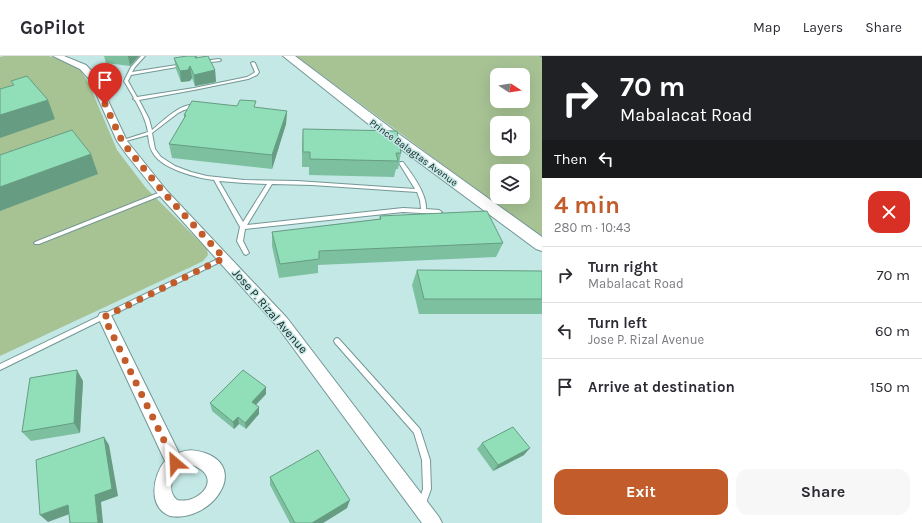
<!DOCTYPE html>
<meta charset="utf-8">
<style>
:root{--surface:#fff;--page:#f7f7f7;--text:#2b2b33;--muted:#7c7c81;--line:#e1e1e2;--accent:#c25d2b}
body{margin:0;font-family:Karla,sans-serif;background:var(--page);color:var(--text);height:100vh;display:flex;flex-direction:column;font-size:15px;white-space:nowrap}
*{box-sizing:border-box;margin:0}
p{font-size:13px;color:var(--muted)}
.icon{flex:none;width:22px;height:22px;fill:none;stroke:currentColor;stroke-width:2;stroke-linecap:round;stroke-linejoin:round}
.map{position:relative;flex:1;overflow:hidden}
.side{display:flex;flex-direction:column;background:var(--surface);width:380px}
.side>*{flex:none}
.banner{background:#202124;color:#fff;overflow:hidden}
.needle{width:26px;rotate:102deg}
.buttons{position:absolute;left:490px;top:12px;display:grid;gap:8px}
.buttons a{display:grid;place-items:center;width:40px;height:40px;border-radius:8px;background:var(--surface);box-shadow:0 4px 16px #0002;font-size:20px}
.pin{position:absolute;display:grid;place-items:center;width:34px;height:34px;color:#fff;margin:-41px -17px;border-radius:50% 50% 50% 0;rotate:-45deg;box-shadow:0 0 4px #0007}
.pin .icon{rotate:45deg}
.me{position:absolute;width:44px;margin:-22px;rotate:334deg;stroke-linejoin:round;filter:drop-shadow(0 0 3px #0008)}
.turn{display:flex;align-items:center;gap:14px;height:84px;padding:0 12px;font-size:18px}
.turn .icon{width:52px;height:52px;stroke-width:2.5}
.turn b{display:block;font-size:28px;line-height:34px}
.then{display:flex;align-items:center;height:38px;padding:0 12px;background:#0003;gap:8px;font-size:15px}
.round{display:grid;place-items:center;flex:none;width:42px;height:42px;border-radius:12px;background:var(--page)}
.headline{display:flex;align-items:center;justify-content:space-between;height:68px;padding:0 12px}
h1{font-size:24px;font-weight:700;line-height:30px;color:var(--accent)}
.action{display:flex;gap:8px;margin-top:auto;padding:8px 12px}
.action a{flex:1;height:46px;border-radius:12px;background:var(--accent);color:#fff;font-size:16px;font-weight:700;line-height:46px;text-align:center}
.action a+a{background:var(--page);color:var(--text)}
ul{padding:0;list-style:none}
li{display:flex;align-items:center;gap:12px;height:56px;padding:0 12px;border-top:1px solid var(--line)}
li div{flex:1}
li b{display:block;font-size:15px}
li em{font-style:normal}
header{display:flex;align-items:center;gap:24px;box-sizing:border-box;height:56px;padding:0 20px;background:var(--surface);border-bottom:1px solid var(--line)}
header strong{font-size:19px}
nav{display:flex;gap:22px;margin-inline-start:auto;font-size:14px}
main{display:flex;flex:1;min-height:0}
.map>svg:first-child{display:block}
</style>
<header>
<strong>GoPilot</strong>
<nav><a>Map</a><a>Layers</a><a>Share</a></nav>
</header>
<main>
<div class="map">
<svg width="542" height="467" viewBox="0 0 542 467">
<rect width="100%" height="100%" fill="#c3e8e6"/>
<g fill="#a7c394" fill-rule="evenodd">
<polygon points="4,0 49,0 73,8 80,13 89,28 117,94 146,132 207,193 208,199 203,205 195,209 0,300 0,1"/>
<path d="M296,0H542V182ZM497,19H523V45H497ZM497,67H523V93H497ZM497,115H523V141H497Z"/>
</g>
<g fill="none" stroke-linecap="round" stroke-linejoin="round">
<g stroke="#749795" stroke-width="2">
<g id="lane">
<path d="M141,0H145L135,11L132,16L183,8L185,9L183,10L131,19L128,25L137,41L194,32L247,21L254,17L255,16L251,7L253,6L255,7L259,16L257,19L248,23L194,34L139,44L149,63L152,74C163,65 184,43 199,50L184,54L178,57L152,77L155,93L161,101L175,110L191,116L207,120L244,124L297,125L415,133L399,107L401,106H403C412,118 427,138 426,153L439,154L442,156L439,158L403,156L245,173L243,185L249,197L246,199L244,198L237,185L240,171L214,124C197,122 162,113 153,97C149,91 149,85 148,79L122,86L120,85L148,76C146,64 141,55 135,44L133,43L134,42L124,25L131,11ZM219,125L244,127L267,128L243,166ZM272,128L312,129L417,136L420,144L421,153L403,152L247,169Z"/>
<polygon points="219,3 221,4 220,5 203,7 201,6 203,5"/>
<polygon points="163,135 166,137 165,138 39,188 35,188 34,187 35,186"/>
<polygon points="224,200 226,201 227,202 226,203 0,314 0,308"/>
<polygon points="337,282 339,283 420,373 430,404 431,433 425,450 422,451 419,450 418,447 423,433 422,404 414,377 335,287 334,285 335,283"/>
</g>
</g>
<g stroke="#749795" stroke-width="2">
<g id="street">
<polygon points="53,0 64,0 86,9 97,21 127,85 167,135 287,262 439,461 442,467 422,467 277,270 159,139 127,99 117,85 90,24 80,13"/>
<path d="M105,256L110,257L179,397C189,393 195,394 205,397C250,413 210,467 170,460C147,451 153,419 165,405L98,261L100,257ZM192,409C225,421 199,449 177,444C163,431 177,412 192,409Z"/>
</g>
</g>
<g stroke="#749795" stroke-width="2">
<polygon id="secondary" points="283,0 295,0 396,76 542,181 542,195 536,193 386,82"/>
</g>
<polyline stroke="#7c9896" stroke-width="1.5" stroke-dasharray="2 1.5" stroke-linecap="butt" points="540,0 542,1"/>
<use href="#lane" fill="#fff" fill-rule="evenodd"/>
<use href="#street" fill="#fff" fill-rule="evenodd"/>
<use href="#secondary" fill="#fff" fill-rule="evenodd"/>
</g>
<g fill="#7dc09f">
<polygon points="104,0 139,0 130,10 106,7"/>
<polygon points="187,0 197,0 198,2 215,14 216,26 195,30 192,22 190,25 181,26 176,13 174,2"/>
<polygon points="237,50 287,55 286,68 272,113 172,102 169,88 184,62 184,59"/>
<polygon points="303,73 401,97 398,113 396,113 394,121 309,119 309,111 302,111 302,88"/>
<polygon points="380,160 503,187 496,201 318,209 318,217 279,222 272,190 272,176 379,163"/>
<polygon points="417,214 542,215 542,258 419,258 412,229"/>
<polygon points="83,325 80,377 31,385 22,376"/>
<polygon points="266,338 256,349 259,358 246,373 239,368 234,373 212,355 210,347"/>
<polygon points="482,387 524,399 493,415 477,393"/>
<polygon points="270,421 347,452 323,467 290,467 270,429"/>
</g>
<g fill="#669c82">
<polygon points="128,0 139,0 130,10"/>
<polygon points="190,10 192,22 190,25 181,26 180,15"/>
<polygon points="215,14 216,26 195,30 194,19"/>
<polygon points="48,44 55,63 0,82 0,59"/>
<polygon points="287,55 286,68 272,113 272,99"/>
<polygon points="91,98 98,118 0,155 0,131"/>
<polygon points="77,314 83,325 80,377 74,367"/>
<polygon points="266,331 266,338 252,353 252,346"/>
<polygon points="259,351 259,358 246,373 245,367"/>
<polygon points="238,361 239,368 234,373 233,366"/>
<polygon points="104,381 109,389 118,440 101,446 103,467 98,467 95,439"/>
<polygon points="530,392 524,399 493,415 498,409"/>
<polygon points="350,444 347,452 323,467 312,467"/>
<polygon points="68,449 75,456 48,466 40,459"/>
</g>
<g fill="#91dfb9" stroke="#669c82">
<polygon points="187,0 196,0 195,2 208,0 215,14 194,19 190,10 188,14 180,15 174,2"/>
<polygon points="27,20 48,44 0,59 0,33 14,29 11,25"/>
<polygon points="240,44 256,45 254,51 287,55 272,99 169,88 186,59 184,59 192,45 237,50"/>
<polygon points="303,73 397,75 401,97 396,97 398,105 310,103 310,96 303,96"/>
<polygon points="72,74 91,98 0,131 0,99"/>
<polygon points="487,155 503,187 319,195 319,203 280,208 272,176 381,163 380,160"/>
<polygon points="417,214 542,215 542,243 424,243"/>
<polygon points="77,314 74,367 22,376 30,322"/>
<polygon points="243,314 266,331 252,346 259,351 245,367 238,361 233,366 210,347"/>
<polygon points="513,371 530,392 498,409 482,387"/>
<polygon points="104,381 112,433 95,439 98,467 70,467 68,449 40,459 36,404"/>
<polygon points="318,394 350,444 312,467 295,467 270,421"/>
</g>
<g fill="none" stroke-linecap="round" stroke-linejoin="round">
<polyline stroke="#c25d2b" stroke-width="7" stroke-dasharray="0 12.6" points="105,48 122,85 131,97 164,137 224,202 104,261 175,407"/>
</g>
<g text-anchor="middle" stroke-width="3" stroke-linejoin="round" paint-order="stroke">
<g font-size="10" fill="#142221" stroke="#c3e8e6">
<text transform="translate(414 96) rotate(36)" y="4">Prince Balagtas Avenue</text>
</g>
<g font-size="12" fill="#142221" stroke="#c3e8e6">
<text transform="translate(270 255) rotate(49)" y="4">Jose P. Rizal Avenue</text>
</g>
</g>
</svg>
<div class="buttons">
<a><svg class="needle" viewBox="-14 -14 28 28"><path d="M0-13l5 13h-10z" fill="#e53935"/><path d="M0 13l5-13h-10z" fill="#7c7c81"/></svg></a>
<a><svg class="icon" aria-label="sound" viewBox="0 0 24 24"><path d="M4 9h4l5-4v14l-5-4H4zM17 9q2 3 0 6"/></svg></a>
<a><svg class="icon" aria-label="layers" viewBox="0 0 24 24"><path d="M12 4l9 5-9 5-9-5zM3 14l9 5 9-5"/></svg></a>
</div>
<div class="pin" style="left:105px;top:48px;background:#d93025"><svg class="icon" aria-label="arrive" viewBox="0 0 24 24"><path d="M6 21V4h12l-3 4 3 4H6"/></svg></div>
<svg class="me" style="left:175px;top:407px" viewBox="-20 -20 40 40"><path d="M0-17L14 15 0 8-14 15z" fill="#c25d2b" stroke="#fff" stroke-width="4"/></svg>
</div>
<section class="side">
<div class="banner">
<div class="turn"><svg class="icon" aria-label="right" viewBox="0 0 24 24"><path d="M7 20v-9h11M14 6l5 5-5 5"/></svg><div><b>70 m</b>Mabalacat Road</div></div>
<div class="then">Then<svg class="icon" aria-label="left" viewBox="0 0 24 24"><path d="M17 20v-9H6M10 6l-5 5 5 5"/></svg></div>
</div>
<div class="headline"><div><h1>4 min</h1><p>280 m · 10:43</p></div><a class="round" style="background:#d93025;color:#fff"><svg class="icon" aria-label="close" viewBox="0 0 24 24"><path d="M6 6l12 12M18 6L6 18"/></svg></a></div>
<ul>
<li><svg class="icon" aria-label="right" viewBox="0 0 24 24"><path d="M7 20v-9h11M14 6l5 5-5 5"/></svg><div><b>Turn right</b><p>Mabalacat Road</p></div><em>70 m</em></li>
<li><svg class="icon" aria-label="left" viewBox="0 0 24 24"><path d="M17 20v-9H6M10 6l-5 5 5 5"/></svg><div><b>Turn left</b><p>Jose P. Rizal Avenue</p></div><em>60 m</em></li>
<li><svg class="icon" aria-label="arrive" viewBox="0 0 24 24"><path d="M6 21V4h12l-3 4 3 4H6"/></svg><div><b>Arrive at destination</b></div><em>150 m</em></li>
</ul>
<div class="action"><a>Exit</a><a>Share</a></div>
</section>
</main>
